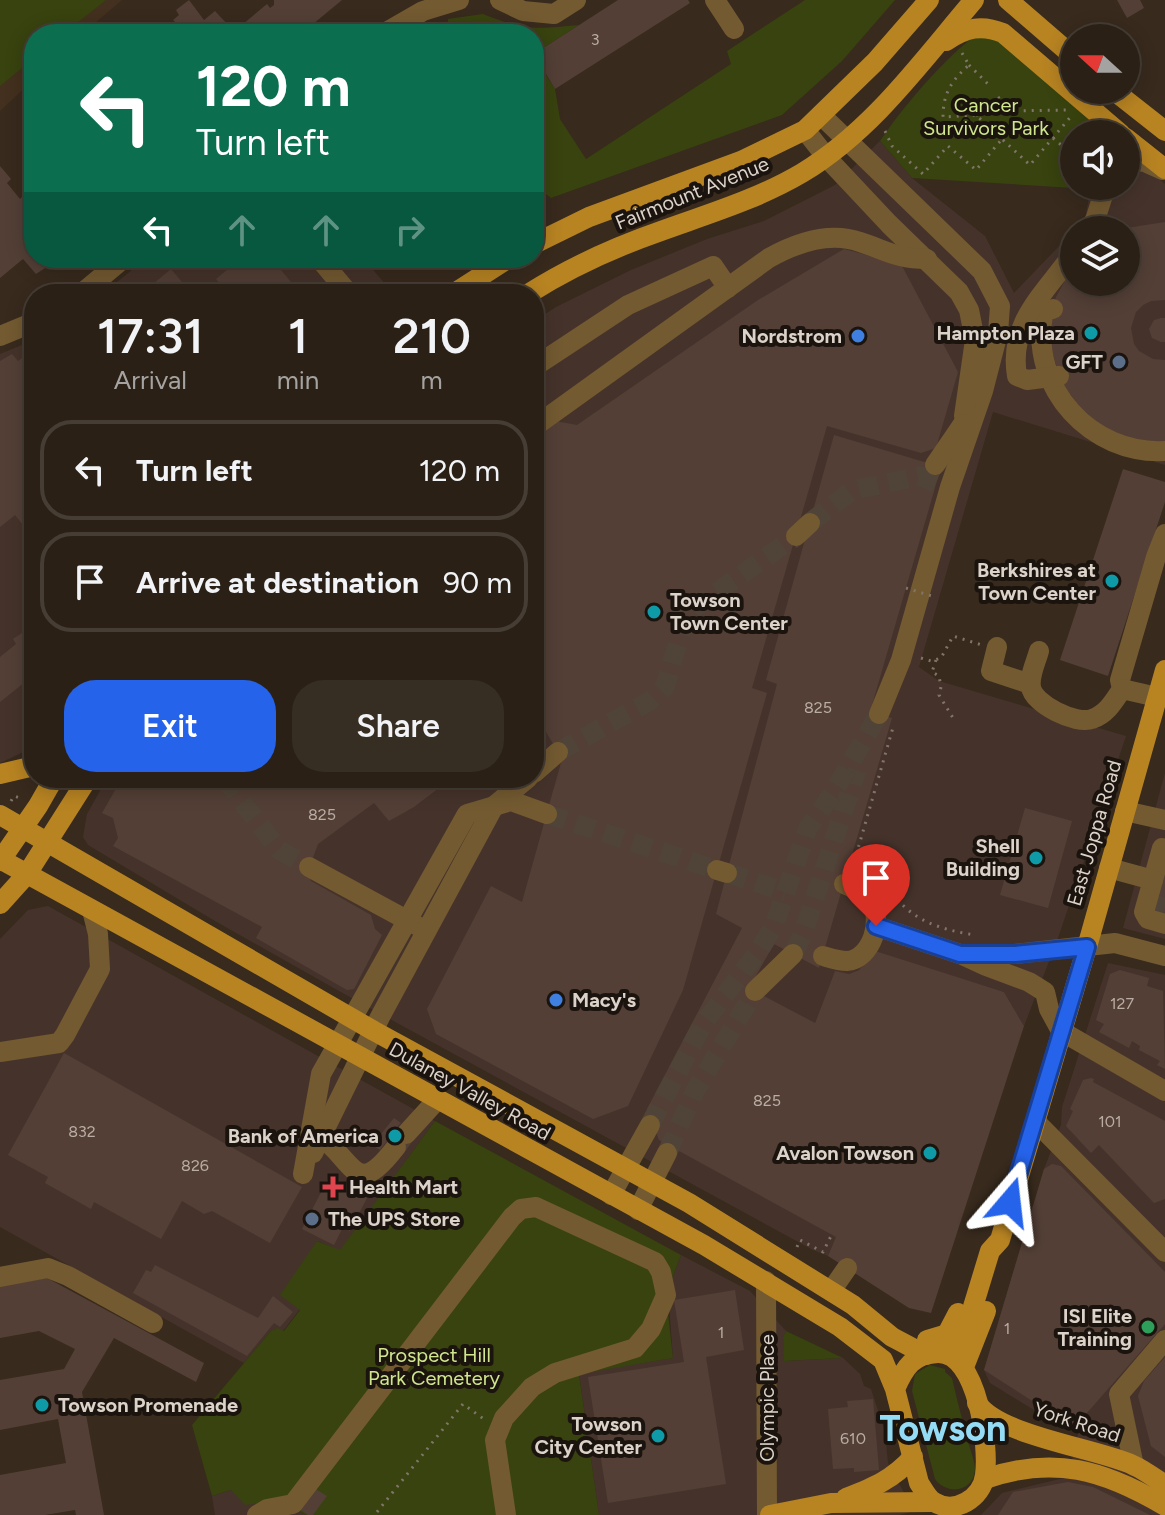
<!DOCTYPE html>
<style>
:root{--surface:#2a2016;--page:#362d23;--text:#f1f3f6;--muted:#a5a3a1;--line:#463e35;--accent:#2563eb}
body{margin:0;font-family:Figtree,sans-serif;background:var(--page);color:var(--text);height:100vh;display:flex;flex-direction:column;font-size:30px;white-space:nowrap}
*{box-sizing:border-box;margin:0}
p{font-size:26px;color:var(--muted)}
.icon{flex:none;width:44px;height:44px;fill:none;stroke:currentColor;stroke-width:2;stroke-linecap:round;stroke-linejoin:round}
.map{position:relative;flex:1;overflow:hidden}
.details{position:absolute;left:24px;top:284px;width:520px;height:504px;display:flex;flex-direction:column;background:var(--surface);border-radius:32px;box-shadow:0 4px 20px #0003,0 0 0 2px var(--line)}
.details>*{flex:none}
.hud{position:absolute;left:24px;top:24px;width:520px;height:244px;border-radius:32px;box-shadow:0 4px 20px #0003,0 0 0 2px var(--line);background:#0b6e4f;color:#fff;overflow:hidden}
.needle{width:52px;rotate:291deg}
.buttons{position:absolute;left:1060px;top:24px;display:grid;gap:16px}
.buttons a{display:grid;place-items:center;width:80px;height:80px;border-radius:50%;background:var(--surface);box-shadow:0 4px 20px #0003,0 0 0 2px var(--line);font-size:40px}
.pin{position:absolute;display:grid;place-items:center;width:68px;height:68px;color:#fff;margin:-82px -34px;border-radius:50% 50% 50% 0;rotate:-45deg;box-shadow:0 0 8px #0007}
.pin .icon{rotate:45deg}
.me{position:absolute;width:88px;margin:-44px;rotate:17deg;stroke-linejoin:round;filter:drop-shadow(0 0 6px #0008)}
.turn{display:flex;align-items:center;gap:28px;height:168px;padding:0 40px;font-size:36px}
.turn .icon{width:104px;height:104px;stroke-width:2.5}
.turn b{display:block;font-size:56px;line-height:68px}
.lanes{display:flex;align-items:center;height:76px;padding:0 40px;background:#0003;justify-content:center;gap:40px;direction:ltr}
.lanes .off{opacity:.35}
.eta{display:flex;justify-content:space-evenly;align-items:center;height:136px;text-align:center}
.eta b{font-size:48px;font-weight:600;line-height:56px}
.primary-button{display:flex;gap:16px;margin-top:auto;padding:16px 40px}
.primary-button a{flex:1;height:92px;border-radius:32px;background:var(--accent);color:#fff;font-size:32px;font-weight:600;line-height:92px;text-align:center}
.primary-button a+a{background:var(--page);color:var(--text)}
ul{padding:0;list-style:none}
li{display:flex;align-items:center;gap:24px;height:100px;margin:0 16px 12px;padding:0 24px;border:4px solid var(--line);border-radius:32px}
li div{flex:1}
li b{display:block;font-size:30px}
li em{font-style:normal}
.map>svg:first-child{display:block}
</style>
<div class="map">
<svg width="1165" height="1515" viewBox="0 0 1165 1515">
<rect width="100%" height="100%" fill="#382a1d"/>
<g fill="#45332b" fill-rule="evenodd">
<path d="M880,141L912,178L985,236L1014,293L1085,219L1091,186H1126V150L1165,184V465L993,412L919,667L939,681L1126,736L1058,938L1024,1026L1004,992L948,975L868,962L859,970L849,974L835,972L815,1023L852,1202L828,1256L813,1250L355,1000L215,921L88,845L83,837L87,814L107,778H534V321L556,307L631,270L707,239L764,221L835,185ZM1074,230H1126V282H1074Z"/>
<polygon points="147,258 363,258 392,292 389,294 102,294"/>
<polygon points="34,340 34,747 0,763 0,354"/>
<polygon points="1165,773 1165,939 1123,928"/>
<polygon points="48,906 435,1121 340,1251 318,1241 300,1309 283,1331 270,1332 244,1363 0,1227 0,939 28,910"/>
<polygon points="1108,963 1165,975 1165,1515 981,1515 1002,1493 1068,1477 1079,1430 1057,1424 990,1383 984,1370 1044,1169 1061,1125 1062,1107"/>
<polygon points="681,1255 750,1291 786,1331 783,1337 785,1361 843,1358 860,1374 864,1386 871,1389 885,1432 888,1463 914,1511 899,1515 599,1515 579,1373 673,1358 668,1290"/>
<polygon points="231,1490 278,1501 306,1515 215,1515 212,1496"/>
</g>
<polygon fill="#43301e" points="0,0 122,0 82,34 34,34 34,79 0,111"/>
<g fill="#38430f">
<polygon points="0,0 106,0 63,34 34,34 34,58 0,86"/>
<polygon points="805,0 895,0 842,61 782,115 551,198 534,185 534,56 555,89 560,119 586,159 731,64 727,51"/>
<path d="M483,14C525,31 535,29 579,25L534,54V34H447L448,19Z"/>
<path d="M978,33L993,36L1101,129L1100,134H1074V186H1091L1090,189L912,178L880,141C905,104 943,60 978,33Z"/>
<polygon points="435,1121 681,1255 666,1295 673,1358 579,1374 599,1515 306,1515 278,1501 245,1505 231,1490 212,1496 192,1425 270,1332 277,1328 284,1331 300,1310 280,1295 317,1241 340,1250"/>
<polygon points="786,1331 843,1358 784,1361 783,1337"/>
<path d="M930,1365L945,1369V1372L952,1378C957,1400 963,1423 969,1445C971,1452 975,1462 975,1469C974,1493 946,1495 935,1479L912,1391L915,1374Z"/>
</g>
<g fill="#533f36">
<polygon points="189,0 204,20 215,11 231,28 233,26 237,29 267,4 270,8 274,5 274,0 342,0 301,34 174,34 171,30 177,24 173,20 179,15 176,10"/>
<polygon points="618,0 688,0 690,3 555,89 534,54"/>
<polygon points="1117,0 1140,0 1144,8 1127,18"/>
<polygon points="0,166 11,179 7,183 20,199 27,192 26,190 34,179 34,258 60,258 36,274 23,259 0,278"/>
<polygon points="1165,222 1165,300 1151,301 1143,305 1136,312 1131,328 1134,344 1139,351 1153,359 1165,360 1165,443 1136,440 1104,428 1079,407 1060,379 1051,347 1052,313 1056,297 1074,264 1074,282 1126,282 1126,228"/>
<polygon points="844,249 901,264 958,372 936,448 921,453 827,426 752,688 767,693 683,990 628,1106 593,1119 436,1034 427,1009 491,886 522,902 562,759 536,715 534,716 534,436 555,421 577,425 758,300"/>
<polygon points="241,258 271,258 301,294 207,294 220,284 216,279"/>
<polygon points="171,269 192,294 141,294"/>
<polygon points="1161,318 1165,318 1165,342 1161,342 1152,338 1149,329 1154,320"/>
<polygon points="34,349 34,539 15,515 0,527 0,361 12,354 18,361"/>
<polygon points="834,435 941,467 870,712 892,718 819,968 774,944 749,988 815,1023 835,971 849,974 859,970 875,951 1004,992 1024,1026 931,1313 909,1308 828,1256 836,1237 659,1140 647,1109 742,928 716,914 777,684 766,680"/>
<polygon points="1123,469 1165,482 1165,502 1108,676 1060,660"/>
<polygon points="34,613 34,675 0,702 0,657 16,644 13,639 29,628 24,621"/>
<polygon points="122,778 452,778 414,807 389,821 374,803 318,844 308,871 311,881 371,915 375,929 382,935 354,989 347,990 256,938 262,927 113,846 118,838 113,818 102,813"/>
<polygon points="1025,808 1072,821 1048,908 1000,895"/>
<polygon points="1165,867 1165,921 1151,918"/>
<polygon points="1120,970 1149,978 1147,986 1163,991 1165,1069 1157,1065 1160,1061 1139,1050 1140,1046 1132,1041 1129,1048 1099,1032 1104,1024 1096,1020 1110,974"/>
<polygon points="64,1053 302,1187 270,1243 212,1211 204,1214 182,1201 161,1239 94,1202 91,1209 45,1183 48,1177 8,1155"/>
<polygon points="1091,1078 1094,1079 1093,1082 1165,1121 1165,1199 1154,1203 1099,1145 1091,1153 1066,1126 1073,1111 1070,1109 1083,1080"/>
<polygon points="394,1118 401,1123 397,1127 414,1139 404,1153 387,1141 380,1150 372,1145"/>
<polygon points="1052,1164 1061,1166 1165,1272 1165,1324 1079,1422 1068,1424 984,1370 1044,1169"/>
<polygon points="329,1177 368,1196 350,1231 343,1227 334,1245 302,1229"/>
<polygon points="155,1265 258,1318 273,1296 293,1312 280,1327 274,1323 247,1356 133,1293 146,1270 151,1272"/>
<polygon points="47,1278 204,1363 196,1382 114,1338 82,1392 104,1515 76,1515 75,1510 45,1515 0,1515 0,1475 66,1463 58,1419 0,1430 0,1380 64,1369 75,1349 39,1331 0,1338 0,1286"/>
<polygon points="735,1290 744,1350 706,1357 726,1484 608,1503 588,1377 684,1362 674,1300"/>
<polygon points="1165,1357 1165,1457 1151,1446 1138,1396 1144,1381"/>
<polygon points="873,1399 879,1470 854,1472 854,1468 833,1469 828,1409 848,1407 847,1401"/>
<polygon points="1068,1482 1093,1487 1150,1515 998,1515 1013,1492"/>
<polygon points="311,1486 327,1496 313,1515 308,1515 296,1507"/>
</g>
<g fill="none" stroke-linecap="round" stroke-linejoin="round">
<g stroke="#504337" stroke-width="20" stroke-dasharray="20 10" stroke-linecap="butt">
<polyline points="810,523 851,491 920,476 936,483"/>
<polyline points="558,752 650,701 665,687 686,614 796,536"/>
<polyline points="224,778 279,850 309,867"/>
<polyline points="547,814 717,870"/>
<polyline points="727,873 786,892"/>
<polyline points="1154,905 1165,908"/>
<polyline points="793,954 803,934 857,770"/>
<polyline points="650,1125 703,1024 757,953 774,926 808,828 833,793 879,714"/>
<polyline points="667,1153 695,1091 755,991"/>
</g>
<g stroke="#81756a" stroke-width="3" stroke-dasharray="2 6" stroke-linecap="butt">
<path d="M962,53L969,65C952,80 943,93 943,117L976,115L1030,165L1073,114"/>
<polyline points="969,65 989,85"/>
<polyline points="998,97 1013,111"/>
<polyline points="976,115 1004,111 1067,110"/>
<polyline points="885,131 892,146 923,174 948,146 976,170 1002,139"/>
<polyline points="1053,138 1074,156"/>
<polyline points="921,658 931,661 941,658 953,636 982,645"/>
<polyline points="936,660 932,672 939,676 941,687 939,695 953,718"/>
<polyline points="11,801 14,796 23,799"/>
<polyline points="849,865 853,866 894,724"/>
<path d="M853,866C877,879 888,892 907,909C925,925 953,932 976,935"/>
<polyline points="797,1247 800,1240 823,1252 832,1234"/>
<polyline points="377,1512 463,1404 485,1420"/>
</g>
<g stroke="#735a31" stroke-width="20">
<polyline points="500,0 523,11 554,14 576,0"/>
<polyline points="715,0 734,29"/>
<polyline points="383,34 423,11 459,0"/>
<polyline points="822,116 982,271 1000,306 998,333 983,391 950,487 901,660 879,714"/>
<polyline points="805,130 827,158 889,224 959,292 969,310 975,340 964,416"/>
<polyline points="1126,163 1129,160 1145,162 1163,170"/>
<polyline points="1088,230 1095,220 1106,186"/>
<polyline points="319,258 349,294"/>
<polyline points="81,294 124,258"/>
<path d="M1053,309L1047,310L1043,315C1030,388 1091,455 1165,451"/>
<polyline points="0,336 34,322"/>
<polyline points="534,367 628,305 713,266 728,288"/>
<path d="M1059,376L1027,380L1017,376C1008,321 1046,293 1074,252"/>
<path d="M534,427L769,258C796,243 829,231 860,242C887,251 898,259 927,259"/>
<polyline points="935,465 963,424"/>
<polyline points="796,536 810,523"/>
<polyline points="997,647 991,671 1030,684"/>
<path d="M1039,651C1036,662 1029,676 1031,687C1033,704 1076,725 1092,719C1107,714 1114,701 1122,689L1120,680L1156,557L1165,534"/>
<polyline points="1122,689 1157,697"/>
<polyline points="534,773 558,752"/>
<polyline points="1125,811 1165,820"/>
<polyline points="1165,849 1162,848 1144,912 1148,919 1165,924"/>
<polyline points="309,867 416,925"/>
<polyline points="1109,868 1153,880"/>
<polyline points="717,870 727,873"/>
<polyline points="876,926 960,954 986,966 1029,982 1045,992 1049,1009 1061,1031 1165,1091"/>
<polyline points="967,954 1015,954 1115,943 1165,956"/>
<path d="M823,956C830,958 839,961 847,961C872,959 884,919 870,901C863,892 854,888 844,884"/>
<polyline points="755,991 793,954"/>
<polyline points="0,1052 59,1043 65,1035 100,969 98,934 92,910"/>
<polyline points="1035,1121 1165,1252"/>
<polyline points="406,1134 437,1100"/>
<path d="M321,1137C355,1162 355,1200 396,1147"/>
<polyline points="313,1153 380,1017 494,806 528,778"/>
<polyline points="303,1174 321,1074 467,814 511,801 547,814"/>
<polyline points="611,1195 650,1125"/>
<polyline points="638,1210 667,1153"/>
<polyline points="0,1277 48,1268 68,1276 153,1323"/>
<polyline points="766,1281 767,1515"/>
<polyline points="831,1291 847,1268"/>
<polyline points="1134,1466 1119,1394 1165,1340"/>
<polyline points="257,1515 267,1509 293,1504 512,1217 521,1209 536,1207 655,1262 661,1272 666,1295 651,1329 635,1348 555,1373 532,1387 504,1418 495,1440 506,1515"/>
</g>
<g stroke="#b88422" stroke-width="20">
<polyline points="1008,0 1074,57"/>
<path d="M946,41C966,28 981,24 1003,33L1121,134"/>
<polyline points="1113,90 1165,131"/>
<polyline points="1126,138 1165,169"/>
<polyline points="534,244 589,217 741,161 805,130 875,62 929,0"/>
<polyline points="453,294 509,258"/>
<path d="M528,294C569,268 615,247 661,231C708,214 758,199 802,173C872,131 922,61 974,0"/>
<polyline points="0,774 34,766"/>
<polyline points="0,815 374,1031 689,1203 853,1305 892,1337 926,1355"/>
<path d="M0,859L704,1245L840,1327L883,1360L895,1389L919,1483C924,1490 927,1498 934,1502C955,1515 982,1498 985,1475C989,1446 978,1352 938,1353C913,1354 905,1367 895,1389"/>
<polyline points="0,861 38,806 54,778"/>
<polyline points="0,904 27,874 88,778"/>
<polyline points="927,1340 947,1334 958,1313"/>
<polyline points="948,1354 969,1320 990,1251 1000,1240 1087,947 1165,670"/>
<polyline points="964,1367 986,1311"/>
<path d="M977,1403C999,1436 1096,1448 1133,1465C1144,1470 1155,1478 1165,1485"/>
<path d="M985,1479C1054,1455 1104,1470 1165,1506"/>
<path d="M846,1498C874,1487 892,1480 913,1457"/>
<polyline points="770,1515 831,1503 933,1502"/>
</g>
<polyline stroke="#81756a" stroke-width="3" stroke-dasharray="2 6" stroke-linecap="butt" points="906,588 935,597"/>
</g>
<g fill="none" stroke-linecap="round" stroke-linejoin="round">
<g stroke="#184099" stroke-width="20">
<polyline id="route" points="876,926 960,954 1015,954 1087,947 1010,1202"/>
</g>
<use href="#route" stroke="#2563eb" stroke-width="14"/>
</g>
<g fill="#0f9aa8" stroke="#1b140e" stroke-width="3">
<circle cx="1091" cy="333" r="8"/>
<circle cx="1112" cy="581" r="8"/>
<circle cx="654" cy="612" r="8"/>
<circle cx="1036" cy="858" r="8"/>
<circle cx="395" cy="1136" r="8"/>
<circle cx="930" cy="1153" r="8"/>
<circle cx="42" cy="1405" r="8"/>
<circle cx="658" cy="1436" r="8"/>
</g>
<g fill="#3f7fe0" stroke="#1b140e" stroke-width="3">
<circle cx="858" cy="336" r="8"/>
<circle cx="556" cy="1000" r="8"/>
</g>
<g fill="#5c6f8a" stroke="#1b140e" stroke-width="3">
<circle cx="1119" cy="362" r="8"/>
<circle cx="312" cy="1219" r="8"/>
</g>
<path fill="#e0444e" stroke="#1b140e" stroke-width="3" d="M329 1175h8v8h8v8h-8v8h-8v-8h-8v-8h8z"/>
<circle fill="#2e9e5b" stroke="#1b140e" stroke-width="3" cx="1148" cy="1327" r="8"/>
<g text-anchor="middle" stroke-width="8" stroke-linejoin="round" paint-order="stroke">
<g font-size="16" fill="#b9ada4">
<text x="595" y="45">3</text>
<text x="818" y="713">825</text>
<text x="322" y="820">825</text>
<text x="1122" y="1009">127</text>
<text x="767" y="1106">825</text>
<text x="1110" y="1127">101</text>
<text x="82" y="1137">832</text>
<text x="195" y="1171">826</text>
<text x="1007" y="1334">1</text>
<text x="721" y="1338">1</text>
<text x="853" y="1444">610</text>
</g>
<g font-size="20" fill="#d0e68c" stroke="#1b140e">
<text x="986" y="112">Cancer<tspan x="986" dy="23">Survivors Park</tspan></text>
<text x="434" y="1362">Prospect Hill<tspan x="434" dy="23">Park Cemetery</tspan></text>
</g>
<g font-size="20" fill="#dbd2c9" stroke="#1b140e">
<text transform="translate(692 193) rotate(-22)" y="7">Fairmount Avenue</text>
<text transform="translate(1094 833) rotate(-74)" y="7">East Joppa Road</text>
<text transform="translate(470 1091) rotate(29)" y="7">Dulaney Valley Road</text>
<text transform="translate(767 1398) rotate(-90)" y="7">Olympic Place</text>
<text transform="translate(1077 1422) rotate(18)" y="7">York Road</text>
</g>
<g font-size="20" font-weight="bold" fill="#dbd2c9" stroke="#1b140e" text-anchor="end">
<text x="1075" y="340">Hampton Plaza</text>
<text x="842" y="343">Nordstrom</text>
<text x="1103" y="369">GFT</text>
<text x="1096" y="577">Berkshires at<tspan x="1096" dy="23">Town Center</tspan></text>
<text x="670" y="607" text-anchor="start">Towson<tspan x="670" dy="23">Town Center</tspan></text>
<text x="1020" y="853">Shell<tspan x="1020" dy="23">Building</tspan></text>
<text x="572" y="1007" text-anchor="start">Macy's</text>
<text x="379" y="1143">Bank of America</text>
<text x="914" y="1160">Avalon Towson</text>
<text x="349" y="1194" text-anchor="start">Health Mart</text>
<text x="328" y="1226" text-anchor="start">The UPS Store</text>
<text x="1132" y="1323">ISI Elite<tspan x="1132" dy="23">Training</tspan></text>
<text x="58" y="1412" text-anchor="start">Towson Promenade</text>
<text x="642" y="1431">Towson<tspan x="642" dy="23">City Center</tspan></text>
</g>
<g font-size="36" font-weight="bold" fill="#94dcf6" stroke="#1b140e">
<text x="943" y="1441">Towson</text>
</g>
</g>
</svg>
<div class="buttons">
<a><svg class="needle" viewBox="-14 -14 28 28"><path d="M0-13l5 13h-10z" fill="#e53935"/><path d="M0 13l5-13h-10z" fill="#a5a3a1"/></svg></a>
<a><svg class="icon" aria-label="sound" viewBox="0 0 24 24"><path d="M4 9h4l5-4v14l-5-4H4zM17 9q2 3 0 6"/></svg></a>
<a><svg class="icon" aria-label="layers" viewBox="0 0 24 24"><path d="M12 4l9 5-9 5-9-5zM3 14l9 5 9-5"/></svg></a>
</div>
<div class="pin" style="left:876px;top:926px;background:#d93025"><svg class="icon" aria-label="arrive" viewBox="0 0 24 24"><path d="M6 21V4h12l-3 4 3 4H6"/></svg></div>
<svg class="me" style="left:1010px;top:1202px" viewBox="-20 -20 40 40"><path d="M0-17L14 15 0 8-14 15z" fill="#2563eb" stroke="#fff" stroke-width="4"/></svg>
<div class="hud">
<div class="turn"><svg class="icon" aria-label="left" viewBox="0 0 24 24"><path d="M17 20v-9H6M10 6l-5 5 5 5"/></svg><div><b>120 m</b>Turn left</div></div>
<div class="lanes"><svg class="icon" aria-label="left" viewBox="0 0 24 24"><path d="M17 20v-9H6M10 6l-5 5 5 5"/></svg><svg class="icon off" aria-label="ahead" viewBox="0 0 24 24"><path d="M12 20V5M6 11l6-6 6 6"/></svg><svg class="icon off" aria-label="ahead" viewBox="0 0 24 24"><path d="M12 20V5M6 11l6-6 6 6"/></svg><svg class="icon off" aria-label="right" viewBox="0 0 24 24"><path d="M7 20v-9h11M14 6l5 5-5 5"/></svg></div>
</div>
<section class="details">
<div class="eta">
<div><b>17:31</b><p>Arrival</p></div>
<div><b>1</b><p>min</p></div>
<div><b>210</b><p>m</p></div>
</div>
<ul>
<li><svg class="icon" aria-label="left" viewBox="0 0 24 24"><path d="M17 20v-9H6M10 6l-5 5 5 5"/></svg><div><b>Turn left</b></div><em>120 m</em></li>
<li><svg class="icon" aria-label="arrive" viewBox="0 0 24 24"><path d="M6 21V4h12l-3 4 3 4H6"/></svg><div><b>Arrive at destination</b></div><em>90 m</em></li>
</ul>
<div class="primary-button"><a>Exit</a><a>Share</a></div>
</section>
</div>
